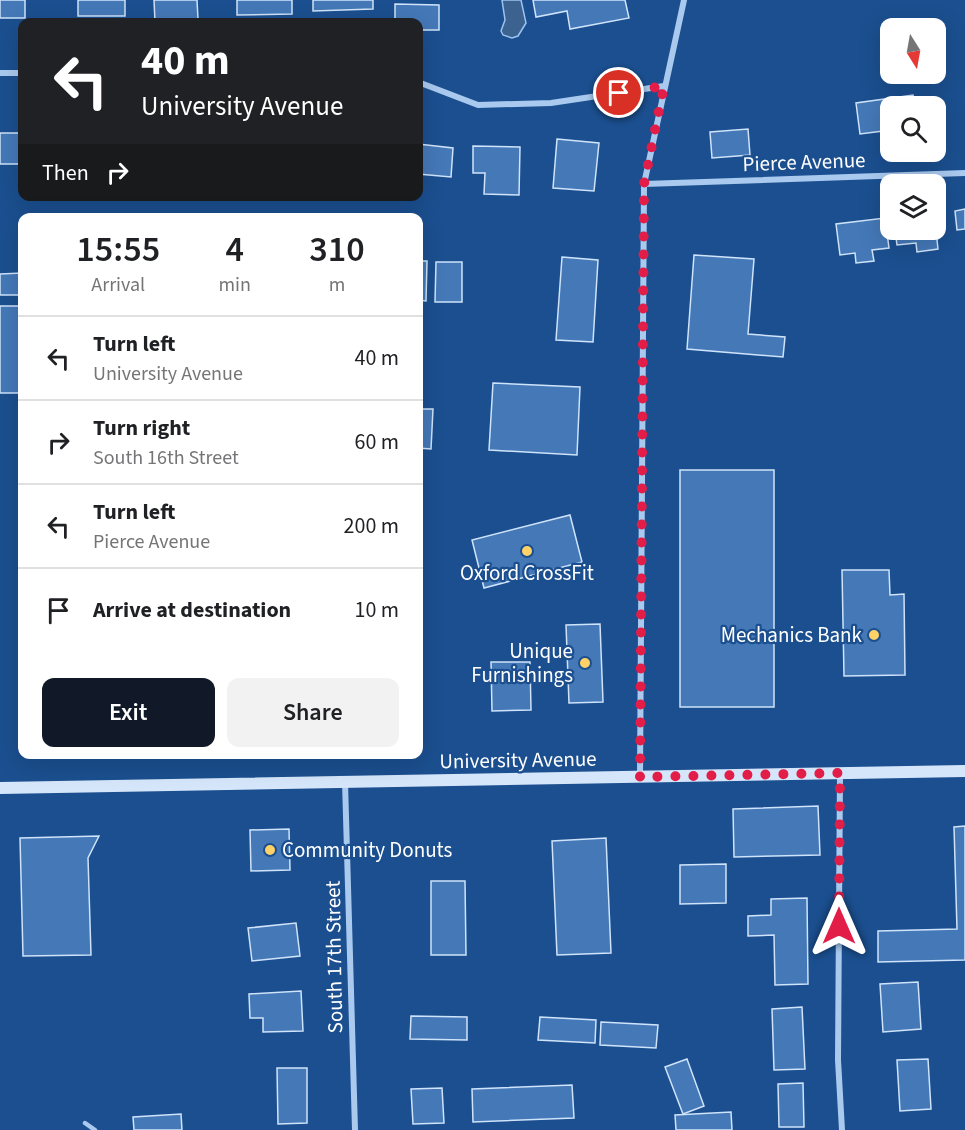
<!DOCTYPE html>
<style>
:root{--surface:#fff;--page:#f2f2f2;--text:#202124;--muted:#757577;--line:#e0e0e0;--accent:#111827}
body{margin:0;font-family:"Source Sans 3",sans-serif;background:var(--page);color:var(--text);height:100vh;display:flex;flex-direction:column;font-size:22px;white-space:nowrap}
*{box-sizing:border-box;margin:0}
p{font-size:20px;color:var(--muted)}
.icon{flex:none;width:33px;height:33px;fill:none;stroke:currentColor;stroke-width:2;stroke-linecap:round;stroke-linejoin:round}
.map{position:relative;flex:1;overflow:hidden}
.panel{position:absolute;left:18px;top:213px;width:405px;height:546px;display:flex;flex-direction:column;background:var(--surface);border-radius:12px;box-shadow:0 6px 24px #0002}
.panel>*{flex:none}
.guide{position:absolute;left:18px;top:18px;width:405px;height:183px;border-radius:12px;box-shadow:0 6px 24px #0002;background:#202124;color:#fff;overflow:hidden}
.needle{width:39px;rotate:169deg}
.fabs{position:absolute;left:880px;top:18px;display:grid;gap:12px}
.fabs a{display:grid;place-items:center;width:66px;height:66px;border-radius:12px;background:var(--surface);box-shadow:0 6px 24px #0002;font-size:30px}
.pin{position:absolute;display:grid;place-items:center;width:51px;height:51px;color:#fff;margin:-26px;border:3px solid #fff;border-radius:50%;box-shadow:0 2px 6px #0007}
.me{position:absolute;width:66px;margin:-33px;rotate:0deg;stroke-linejoin:round;filter:drop-shadow(0 0 4px #0008)}
.turn{display:flex;align-items:center;gap:21px;height:126px;padding:0 24px;font-size:27px}
.turn .icon{width:78px;height:78px;stroke-width:2.5}
.turn b{display:block;font-size:42px;line-height:51px}
.then{display:flex;align-items:center;height:57px;padding:0 24px;background:#0003;gap:12px;font-size:22px}
.eta{display:flex;justify-content:space-evenly;align-items:center;height:102px;text-align:center}
.eta b{font-size:36px;font-weight:600;line-height:42px}
.action{display:flex;gap:12px;margin-top:auto;padding:12px 24px}
.action a{flex:1;height:69px;border-radius:12px;background:var(--accent);color:#fff;font-size:24px;font-weight:600;line-height:69px;text-align:center}
.action a+a{background:var(--page);color:var(--text)}
ul{padding:0;list-style:none}
li{display:flex;align-items:center;gap:18px;height:84px;padding:0 24px;border-top:2px solid var(--line)}
li div{flex:1}
li b{display:block;font-size:22px}
li em{font-style:normal}
.map>svg:first-child{display:block}
</style>
<div class="map">
<svg width="965" height="1130" viewBox="0 0 965 1130">
<rect width="100%" height="100%" fill="#1b4f8f"/>
<polygon fill="#3c6290" stroke="#9cc4f0" stroke-width="1.5" points="502,0 521,0 526,23 518,36 512,38 503,35 501,31 505,20"/>
<g fill="#4478b7" stroke="#cfe3fa" stroke-width="1.5">
<rect x="0" y="0" width="25" height="18"/>
<rect x="78" y="0" width="47" height="16"/>
<polygon points="154,0 197,0 198,19 155,22"/>
<polygon points="237,0 292,0 292,14 237,15"/>
<polygon points="313,0 373,0 373,9 313,11"/>
<polygon points="533,0 625,0 629,18 570,29 567,11 536,17"/>
<polygon points="395,4 439,5 439,30 418,30 418,22 395,22"/>
<polygon points="913,95 915,106 891,106 891,130 860,134 856,103"/>
<polygon points="748,129 750,155 712,158 710,132"/>
<rect x="0" y="133" width="22" height="31"/>
<polygon points="557,139 599,143 594,191 553,188"/>
<polygon points="418,144 453,148 451,177 418,174"/>
<polygon points="473,146 520,147 519,195 484,194 485,173 473,173"/>
<polygon points="965,209 965,229 957,230 955,211"/>
<polygon points="885,218 889,248 872,250 874,261 856,263 855,253 840,255 836,224"/>
<polygon points="895,230 936,230 938,249 917,252 916,243 897,245"/>
<polygon points="694,255 754,259 748,334 785,337 783,357 687,349"/>
<polygon points="562,257 598,260 593,342 556,340"/>
<polygon points="418,261 427,261 426,301 418,300"/>
<polygon points="436,262 462,262 462,302 435,302"/>
<polygon points="22,273 22,295 0,295 0,274"/>
<rect x="0" y="306" width="22" height="87"/>
<polygon points="493,383 580,387 577,455 489,450"/>
<polygon points="418,409 433,409 431,449 418,448"/>
<rect x="680" y="470" width="94" height="237"/>
<polygon points="570,515 582,562 484,588 472,540"/>
<polygon points="842,570 889,570 890,595 904,594 905,675 844,676"/>
<polygon points="600,624 603,702 569,703 566,625"/>
<polygon points="491,662 530,662 531,710 492,711"/>
<polygon points="818,806 820,855 734,857 733,809"/>
<polygon points="965,826 965,960 878,962 878,931 957,929 954,827"/>
<polygon points="289,829 290,870 251,871 250,830"/>
<polygon points="99,836 88,858 91,955 23,956 20,838"/>
<polygon points="606,838 611,953 557,955 552,841"/>
<polygon points="726,864 726,903 680,904 680,865"/>
<polygon points="431,881 465,881 466,955 431,955"/>
<polygon points="807,898 808,984 775,985 774,935 748,936 748,916 771,915 771,899"/>
<polygon points="296,923 300,956 252,961 248,928"/>
<polygon points="918,982 921,1029 883,1032 880,984"/>
<polygon points="301,991 303,1031 263,1032 263,1018 250,1018 249,994"/>
<polygon points="802,1007 805,1069 774,1070 772,1009"/>
<polygon points="411,1016 467,1017 467,1040 410,1039"/>
<polygon points="540,1017 596,1020 595,1043 538,1040"/>
<polygon points="601,1022 658,1025 656,1048 600,1045"/>
<polygon points="687,1059 704,1106 683,1114 665,1067"/>
<polygon points="928,1059 931,1109 900,1111 897,1060"/>
<polygon points="277,1068 307,1068 307,1123 278,1124"/>
<polygon points="803,1083 804,1127 779,1127 778,1084"/>
<polygon points="572,1085 574,1118 473,1122 472,1089"/>
<polygon points="442,1088 444,1123 413,1124 411,1089"/>
<polygon points="731,1112 732,1130 676,1130 675,1115"/>
<polygon points="181,1114 182,1130 134,1130 133,1117"/>
</g>
<g fill="none" stroke-linecap="round" stroke-linejoin="round">
<polyline stroke="#a9c9ee" stroke-width="4.5" points="85,1123 95,1130"/>
<g stroke="#a9c9ee" stroke-width="6">
<polyline points="0,73 22,73"/>
<polyline points="418,82 478,105 551,103 664,86"/>
<polyline points="644,184 965,173"/>
<polyline points="840,773 838,1060 842,1130"/>
<polyline points="640,777 644,184 684,0"/>
<polyline points="345,782 355,1130"/>
</g>
<polyline stroke="#d6e6fa" stroke-width="12" points="0,788 965,771"/>
</g>
<g fill="none" stroke-linecap="round" stroke-linejoin="round">
<polyline stroke="#e11d48" stroke-width="10" stroke-dasharray="0 18" points="619,93 664,86 644,184 640,777 840,773 839,926"/>
</g>
<g fill="#ffd166" stroke="#1b4f8f" stroke-width="2">
<circle cx="527" cy="551" r="6"/>
<circle cx="874" cy="635" r="6"/>
<circle cx="585" cy="663" r="6"/>
<circle cx="270" cy="850" r="6"/>
</g>
<g text-anchor="middle" stroke-width="4.5" stroke-linejoin="round" paint-order="stroke">
<g font-size="21" fill="#fff" stroke="#1b4f8f">
<text transform="translate(804 162) rotate(-2)" y="7">Pierce Avenue</text>
<text transform="translate(518 760) rotate(-1)" y="7">University Avenue</text>
<text transform="translate(334 957) rotate(-91)" y="7">South 17th Street</text>
</g>
<g font-size="21" fill="#fff" stroke="#1b4f8f" text-anchor="end">
<text x="527" y="580" text-anchor="middle">Oxford CrossFit</text>
<text x="862" y="642">Mechanics Bank</text>
<text x="573" y="658">Unique<tspan x="573" dy="24">Furnishings</tspan></text>
<text x="282" y="857" text-anchor="start">Community Donuts</text>
</g>
</g>
</svg>
<div class="fabs">
<a><svg class="needle" viewBox="-14 -14 28 28"><path d="M0-13l5 13h-10z" fill="#e53935"/><path d="M0 13l5-13h-10z" fill="#757577"/></svg></a>
<a><svg class="icon" aria-label="search" viewBox="0 0 24 24"><circle cx="10" cy="10" r="6"/><path d="M15 15l6 6"/></svg></a>
<a><svg class="icon" aria-label="layers" viewBox="0 0 24 24"><path d="M12 4l9 5-9 5-9-5zM3 14l9 5 9-5"/></svg></a>
</div>
<div class="pin" style="left:619px;top:93px;background:#d93025"><svg class="icon" aria-label="arrive" viewBox="0 0 24 24"><path d="M6 21V4h12l-3 4 3 4H6"/></svg></div>
<svg class="me" style="left:839px;top:926px" viewBox="-20 -20 40 40"><path d="M0-17L14 15 0 8-14 15z" fill="#e11d48" stroke="#fff" stroke-width="4"/></svg>
<div class="guide">
<div class="turn"><svg class="icon" aria-label="left" viewBox="0 0 24 24"><path d="M17 20v-9H6M10 6l-5 5 5 5"/></svg><div><b>40 m</b>University Avenue</div></div>
<div class="then">Then<svg class="icon" aria-label="right" viewBox="0 0 24 24"><path d="M7 20v-9h11M14 6l5 5-5 5"/></svg></div>
</div>
<section class="panel">
<div class="eta">
<div><b>15:55</b><p>Arrival</p></div>
<div><b>4</b><p>min</p></div>
<div><b>310</b><p>m</p></div>
</div>
<ul>
<li><svg class="icon" aria-label="left" viewBox="0 0 24 24"><path d="M17 20v-9H6M10 6l-5 5 5 5"/></svg><div><b>Turn left</b><p>University Avenue</p></div><em>40 m</em></li>
<li><svg class="icon" aria-label="right" viewBox="0 0 24 24"><path d="M7 20v-9h11M14 6l5 5-5 5"/></svg><div><b>Turn right</b><p>South 16th Street</p></div><em>60 m</em></li>
<li><svg class="icon" aria-label="left" viewBox="0 0 24 24"><path d="M17 20v-9H6M10 6l-5 5 5 5"/></svg><div><b>Turn left</b><p>Pierce Avenue</p></div><em>200 m</em></li>
<li><svg class="icon" aria-label="arrive" viewBox="0 0 24 24"><path d="M6 21V4h12l-3 4 3 4H6"/></svg><div><b>Arrive at destination</b></div><em>10 m</em></li>
</ul>
<div class="action"><a>Exit</a><a>Share</a></div>
</section>
</div>
